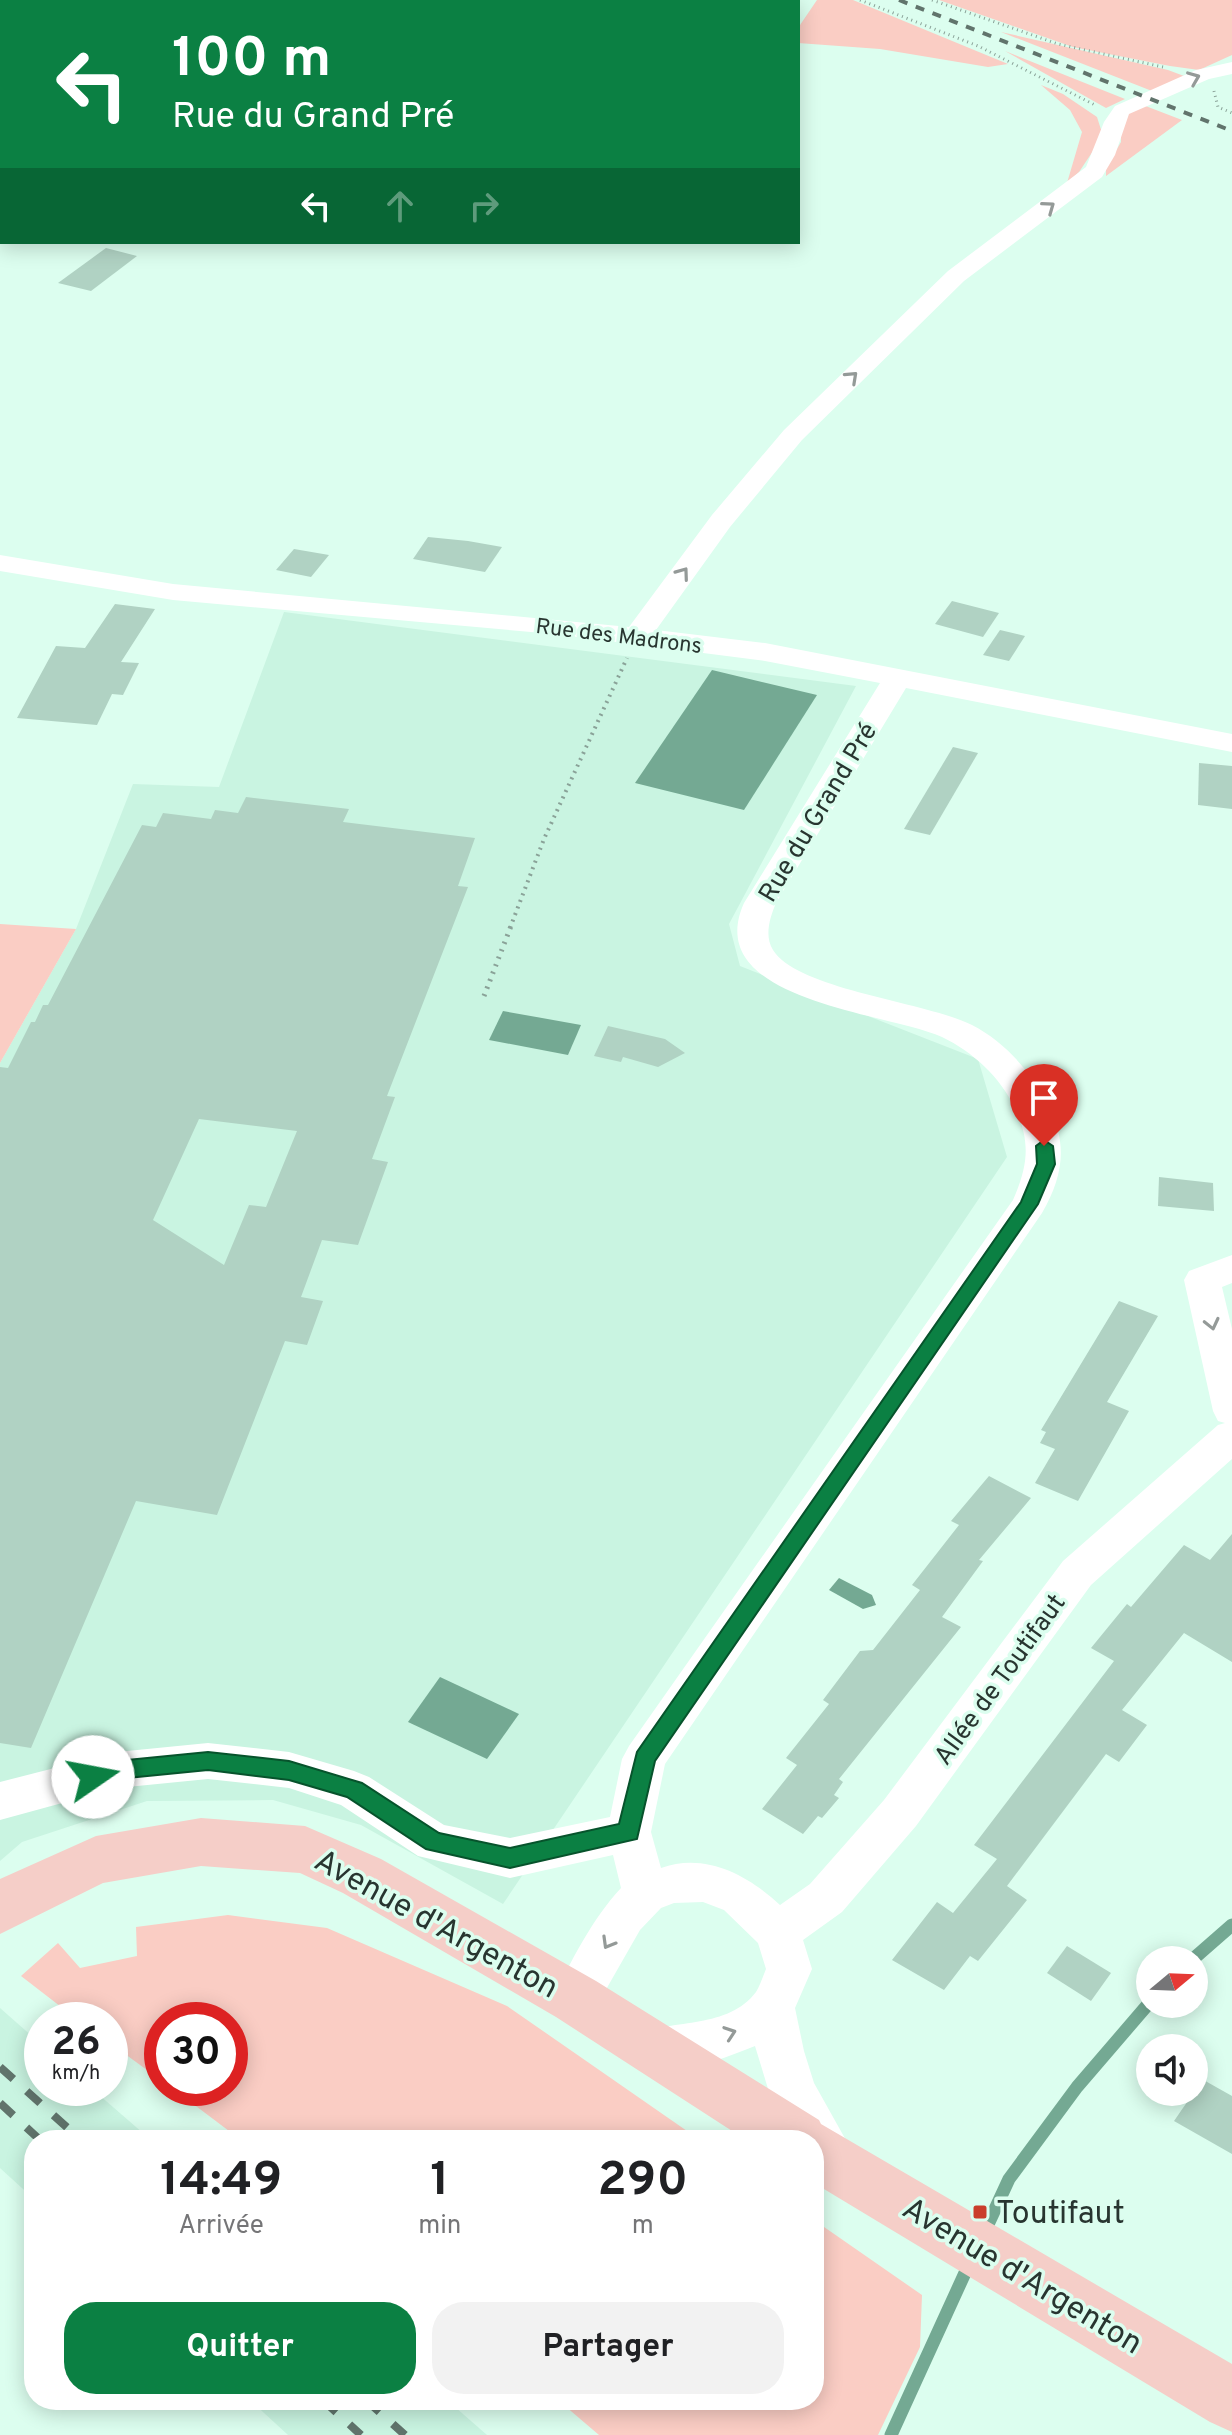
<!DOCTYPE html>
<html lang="fr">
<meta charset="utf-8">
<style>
:root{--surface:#fff;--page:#f2f2f2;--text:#202124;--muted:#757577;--accent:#0b8043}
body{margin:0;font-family:Overpass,sans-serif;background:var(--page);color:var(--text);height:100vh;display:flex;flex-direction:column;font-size:30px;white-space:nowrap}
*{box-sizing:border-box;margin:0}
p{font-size:26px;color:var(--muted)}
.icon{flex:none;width:44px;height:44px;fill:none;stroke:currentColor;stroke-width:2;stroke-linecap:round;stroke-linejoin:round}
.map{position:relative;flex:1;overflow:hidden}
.sheet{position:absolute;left:24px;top:2130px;width:800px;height:280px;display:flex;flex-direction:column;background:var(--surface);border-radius:32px;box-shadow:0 4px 20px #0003}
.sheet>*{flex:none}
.hud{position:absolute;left:0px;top:0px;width:800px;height:244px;box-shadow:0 4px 20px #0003;background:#0b8043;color:#fff;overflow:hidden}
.needle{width:52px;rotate:71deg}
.buttons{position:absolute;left:1136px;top:1946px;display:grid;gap:16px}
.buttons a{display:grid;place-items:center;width:72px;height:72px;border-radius:50%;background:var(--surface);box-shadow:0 4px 20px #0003;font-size:40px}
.speed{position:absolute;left:24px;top:2002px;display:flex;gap:16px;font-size:40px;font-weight:700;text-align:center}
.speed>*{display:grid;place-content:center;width:104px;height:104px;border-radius:50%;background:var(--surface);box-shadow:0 4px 20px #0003;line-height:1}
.speed small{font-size:20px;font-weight:400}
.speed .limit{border:12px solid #d22;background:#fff;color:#111}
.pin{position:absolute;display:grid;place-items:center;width:68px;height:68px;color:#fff;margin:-82px -34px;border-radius:50% 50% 50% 0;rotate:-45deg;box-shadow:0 0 8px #0007}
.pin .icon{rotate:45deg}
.me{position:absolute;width:88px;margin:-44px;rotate:78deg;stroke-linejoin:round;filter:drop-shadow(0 0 6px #0008)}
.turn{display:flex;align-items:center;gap:28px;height:168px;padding:0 40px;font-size:36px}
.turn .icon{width:104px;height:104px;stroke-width:2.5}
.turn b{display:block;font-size:56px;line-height:68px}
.lanes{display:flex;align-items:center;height:76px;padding:0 40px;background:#0003;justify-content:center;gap:40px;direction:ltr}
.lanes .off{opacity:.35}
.eta{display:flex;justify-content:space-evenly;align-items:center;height:136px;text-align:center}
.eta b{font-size:48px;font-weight:700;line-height:56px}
.cta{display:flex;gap:16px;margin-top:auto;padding:16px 40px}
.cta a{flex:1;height:92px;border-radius:32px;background:var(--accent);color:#fff;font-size:32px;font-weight:700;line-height:92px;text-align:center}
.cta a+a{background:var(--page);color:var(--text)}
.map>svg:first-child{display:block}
</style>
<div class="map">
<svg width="1232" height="2435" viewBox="0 0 1232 2435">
<rect width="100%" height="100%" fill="#dcfeef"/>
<g fill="#c9f4e1">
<polygon points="284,612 856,686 729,924 740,966 978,1059 1007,1157 503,1904 361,1825 273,1800 147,1801 22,1842 0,1861 0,1063 76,929 133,784 219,787"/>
<polygon points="0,2008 42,2045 42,2088 91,2088 151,2140 34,2140 34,2199 0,2168"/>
<polygon points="250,2400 447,2400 487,2435 288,2435"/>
</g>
<g fill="#facdc4">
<polygon points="817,0 853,0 1008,64 988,67 880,49 798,43 798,28"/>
<polygon points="939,0 1232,0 1232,55 1199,70 1170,66 1073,47"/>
<polygon points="1001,32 1168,70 1184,76 1152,91"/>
<polygon points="1005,51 1125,99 1106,108"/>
<polygon points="1041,85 1063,94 1097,117 1103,136 1079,172 1067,183 1082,132 1070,110"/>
<polygon points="1143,105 1182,120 1106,176 1106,168 1121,142 1121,120 1127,112"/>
<polygon points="0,924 76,929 0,1063"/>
<polygon points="228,1915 327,1928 507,2006 700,2140 241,2140 172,2088 230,2088 230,2020 162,2020 162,2081 110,2043 110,2020 78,2020 21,1976 58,1943 80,1968 137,1956 136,1927"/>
<polygon points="814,2220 922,2295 920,2347 878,2435 599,2435 558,2400 814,2400"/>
</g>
<g fill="#74a993">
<polygon points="712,670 817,695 744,810 635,783"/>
<polygon points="503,1011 581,1025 568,1055 489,1040"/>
<polygon points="839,1578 872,1595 876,1605 863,1609 829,1590"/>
<polygon points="440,1677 519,1714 487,1759 408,1722"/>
</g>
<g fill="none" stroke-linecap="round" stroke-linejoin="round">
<g stroke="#74a993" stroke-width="13">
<polyline points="1192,1960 1232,1925"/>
<polyline points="984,2233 1009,2179 1077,2087 1150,2002"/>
<polyline points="891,2435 970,2262"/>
</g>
</g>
<g fill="#b0d2c3" fill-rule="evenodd">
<polygon points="106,248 137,256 91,291 58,283"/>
<polygon points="428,537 468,541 502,547 485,572 413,559"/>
<polygon points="294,549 329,555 311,577 276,570"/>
<polygon points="952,601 999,613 983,637 935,624"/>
<polygon points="115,604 155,609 121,662 139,663 123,695 112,694 97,725 17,718 56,646 85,648"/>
<polygon points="1000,630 1025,636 1009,661 983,655"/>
<polygon points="953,747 978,753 930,835 904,829"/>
<polygon points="1199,763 1232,766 1232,809 1198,805"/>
<path d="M246,797L349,809L343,822L475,838L458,886L468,887L387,1096L395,1097L372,1159L388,1162L358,1245L322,1240L301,1297L323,1301L307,1345L285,1341L217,1515L136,1501L31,1748L0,1743V1067L8,1068L31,1022H35L43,1005H48L142,825L156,827L163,813L211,819L215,810L238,813ZM199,1119L297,1131L266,1207L249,1205L224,1265L153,1220Z"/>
<polygon points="608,1026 665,1039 685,1053 658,1067 623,1057 621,1062 594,1056"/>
<polygon points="1159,1177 1213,1183 1214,1211 1158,1206"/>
<polygon points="1119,1301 1158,1316 1107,1402 1129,1411 1078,1501 1035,1483 1055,1449 1040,1443 1046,1432 1041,1430"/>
<polygon points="989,1476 1031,1498 979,1560 983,1561 942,1617 961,1627 839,1779 843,1782 834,1795 839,1798 822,1818 818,1816 803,1834 762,1809 797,1765 786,1758 829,1704 823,1700 860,1651 873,1650 920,1590 912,1585 959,1525 951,1521"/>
<polygon points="1232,1534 1232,1662 1184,1633 1122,1710 1147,1725 1119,1762 1106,1754 1007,1886 1027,1900 978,1961 970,1956 944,1990 892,1960 937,1902 953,1913 997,1859 974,1845 1114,1661 1091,1648 1127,1604 1131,1607 1184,1545 1210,1560"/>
<polygon points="1067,1946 1111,1973 1091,2001 1047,1973"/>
<polygon points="1200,2078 1232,2096 1232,2154 1174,2121 1194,2092"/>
</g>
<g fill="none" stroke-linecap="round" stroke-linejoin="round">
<g stroke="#8aa298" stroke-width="3" stroke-dasharray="1 4" stroke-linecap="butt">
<polyline points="860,0 978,46 1097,106"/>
<polyline points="932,0 1058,44 1163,67"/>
<polyline points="1214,91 1218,107 1232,113"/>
</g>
<polyline stroke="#8aa298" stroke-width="4" stroke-dasharray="2 5" stroke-linecap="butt" points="510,928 544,839 627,658"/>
<polyline stroke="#8aa298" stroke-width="5" stroke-dasharray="2 6" stroke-linecap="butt" points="484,996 511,926"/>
<g fill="#fff" fill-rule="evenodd">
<rect x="0" y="30" width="2" height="12"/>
<path d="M1232,62V74L1209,79L1129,114L1115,155L1102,177L964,281L802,440L730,527L656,630L765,643L1232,734V752L906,688L776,903C770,917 764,936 773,950C798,990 927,1002 972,1025C1005,1042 1030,1071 1047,1103C1068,1142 1064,1175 1042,1213L665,1764L651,1832L661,1868C705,1852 748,1875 780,1905L810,1884L884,1800L1063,1561L1218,1425L1225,1423L1218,1421L1213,1411L1184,1280L1189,1271L1232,1255V1283L1222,1287L1232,1329V1459L1091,1585L916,1826L842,1912L803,1940L812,1969L795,2008L804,2051L814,2083L852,2151L845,2167L828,2174L814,2169V2140H795L769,2092L755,2046C719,2060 676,2079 637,2064L630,2049L637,2034C674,2019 728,2029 756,1992C760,1986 763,1976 766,1969L758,1943L724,1910L703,1902L674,1903L661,1908L640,1930L592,2014L576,2020L560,2014L553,1999C570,1962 593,1918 621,1888L613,1855L510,1878L418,1856L341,1805L289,1788L208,1779L117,1788L0,1820V1782L117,1752L208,1743L289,1752L354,1771L369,1777L444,1825L510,1838L610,1817L622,1759L629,1746L1013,1200C1028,1166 1031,1142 1015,1108C1000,1077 973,1052 942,1037C886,1012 700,1001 744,903L880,683L765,661L554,634L173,600L0,571V555L173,584L629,627L712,515L784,430L948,271L1086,167L1104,122L1115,106L1196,70Z"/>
<polygon points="2,151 2,169 0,170 0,152"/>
</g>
<polygon fill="#f5cec8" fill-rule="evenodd" points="201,1818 305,1826 381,1859 596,1981 819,2120 821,2124 1232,2364 1232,2432 1210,2422 814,2183 814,2140 746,2140 556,2017 343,1893 300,1873 201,1866 103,1883 0,1934 0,1879 96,1836"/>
<polyline stroke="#61746c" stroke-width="4" stroke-dasharray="9 9" stroke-linecap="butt" points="899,0 1232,131"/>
<g stroke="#61746c" stroke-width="8" stroke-dasharray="18 18" stroke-linecap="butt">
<polyline points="0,2067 81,2140"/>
<polyline points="0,2103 40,2140"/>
<polyline points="323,2400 361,2435"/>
<polyline points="366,2400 405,2435"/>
</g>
</g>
<defs><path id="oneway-chevron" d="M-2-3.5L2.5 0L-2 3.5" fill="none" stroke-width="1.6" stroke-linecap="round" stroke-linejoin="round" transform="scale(2)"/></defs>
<g stroke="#949a98">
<use href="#oneway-chevron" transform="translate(1194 78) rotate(-22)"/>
<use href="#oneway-chevron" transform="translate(1049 207) rotate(-36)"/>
<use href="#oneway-chevron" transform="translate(852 377) rotate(-43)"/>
<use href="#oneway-chevron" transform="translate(683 573) rotate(-54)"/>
<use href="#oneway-chevron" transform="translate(1212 1324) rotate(77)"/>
<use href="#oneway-chevron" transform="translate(608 1943) rotate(120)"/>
<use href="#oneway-chevron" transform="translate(730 2033) rotate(-19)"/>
</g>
<polygon fill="#0b8043" stroke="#07532c" stroke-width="2" points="1044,1140 1053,1146 1055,1164 1038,1204 655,1761 637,1839 510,1868 426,1849 347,1797 289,1780 208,1770 117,1779 93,1786 85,1783 82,1777 85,1770 117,1761 208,1752 289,1761 362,1783 439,1833 510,1848 619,1824 637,1752 1021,1202 1037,1164 1036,1146"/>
<rect fill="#ca3e2b" stroke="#dcfeef" stroke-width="3" x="972" y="2204" width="16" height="16" rx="4"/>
<g text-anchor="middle" stroke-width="7" stroke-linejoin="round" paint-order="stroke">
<g font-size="22" fill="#283530" stroke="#dcfeef">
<text transform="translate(619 635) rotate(7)" y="8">Rue des Madrons</text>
</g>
<g font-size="26" fill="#283530" stroke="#dcfeef">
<text transform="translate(817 812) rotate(-59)" y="9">Rue du Grand Pré</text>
<text transform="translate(999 1679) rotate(-54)" y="9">Allée de Toutifaut</text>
</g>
<g font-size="32" fill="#283530" stroke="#dcfeef">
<text transform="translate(437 1923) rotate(29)" y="11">Avenue d'Argenton</text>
<text transform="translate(1023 2275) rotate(31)" y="11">Avenue d'Argenton</text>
</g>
<g font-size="32" fill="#283530" stroke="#dcfeef" text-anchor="start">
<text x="996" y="2223">Toutifaut</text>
</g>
</g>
</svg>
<div class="buttons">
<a><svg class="needle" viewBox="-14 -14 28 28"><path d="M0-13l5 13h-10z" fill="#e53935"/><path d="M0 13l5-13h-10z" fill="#757577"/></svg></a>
<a><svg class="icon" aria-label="sound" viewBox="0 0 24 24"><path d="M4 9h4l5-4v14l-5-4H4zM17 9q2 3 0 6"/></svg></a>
</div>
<div class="speed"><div>26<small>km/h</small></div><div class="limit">30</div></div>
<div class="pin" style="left:1044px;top:1146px;background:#d93025"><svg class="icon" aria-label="arrive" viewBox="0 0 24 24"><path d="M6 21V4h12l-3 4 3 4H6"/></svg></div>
<svg class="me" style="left:93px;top:1777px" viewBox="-20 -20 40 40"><circle r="19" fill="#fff"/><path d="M0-13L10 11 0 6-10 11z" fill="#0b8043"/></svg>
<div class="hud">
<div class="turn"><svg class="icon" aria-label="left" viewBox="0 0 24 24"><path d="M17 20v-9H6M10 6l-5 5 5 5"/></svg><div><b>100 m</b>Rue du Grand Pré</div></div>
<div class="lanes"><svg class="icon" aria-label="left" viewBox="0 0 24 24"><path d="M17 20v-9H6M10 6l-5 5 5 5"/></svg><svg class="icon off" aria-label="ahead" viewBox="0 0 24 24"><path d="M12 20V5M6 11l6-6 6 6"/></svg><svg class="icon off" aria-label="right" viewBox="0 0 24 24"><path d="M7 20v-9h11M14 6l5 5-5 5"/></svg></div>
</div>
<section class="sheet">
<div class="eta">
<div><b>14:49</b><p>Arrivée</p></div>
<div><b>1</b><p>min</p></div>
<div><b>290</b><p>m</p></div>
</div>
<div class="cta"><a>Quitter</a><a>Partager</a></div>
</section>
</div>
